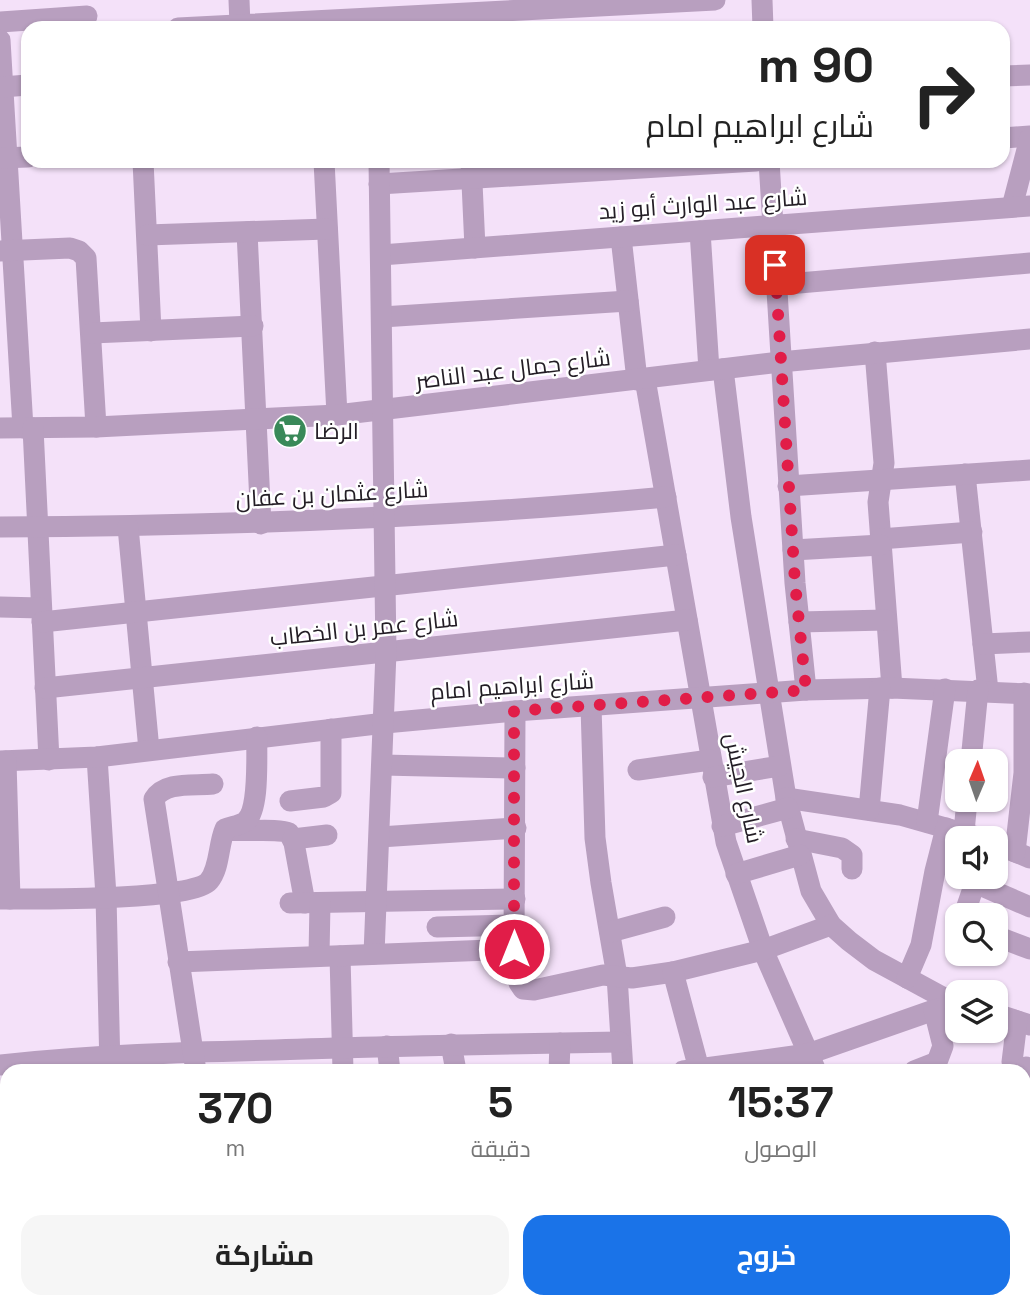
<!DOCTYPE html>
<html lang="ar">
<meta charset="utf-8">
<style>
:root{--surface:#fff;--page:#f6f6f6;--text:#222;--muted:#767676;--accent:#1a73e8}
body{margin:0;font-family:"Space Grotesk",Cairo,sans-serif;background:var(--page);color:var(--text);direction:rtl;height:100vh;display:flex;flex-direction:column;font-size:26px;white-space:nowrap}
*{box-sizing:border-box;margin:0}
p{font-size:23px;color:var(--muted)}
.icon{flex:none;width:38px;height:38px;fill:none;stroke:currentColor;stroke-width:2;stroke-linecap:round;stroke-linejoin:round}
.map{position:relative;flex:1;overflow:hidden;direction:ltr}
.sheet{position:absolute;left:0px;top:1064px;width:1031px;height:245px;display:flex;flex-direction:column;background:var(--surface);border-radius:21px 21px 0 0;box-shadow:0 2px 5px #0004;direction:rtl}
.sheet>*{flex:none}
.hud{position:absolute;left:21px;top:21px;width:989px;height:147px;border-radius:21px;box-shadow:0 2px 5px #0004;direction:rtl;background:#fff;color:var(--text);overflow:hidden}
.needle{width:46px;rotate:2deg}
.buttons{position:absolute;left:945px;top:749px;display:grid;gap:14px}
.buttons a{display:grid;place-items:center;width:63px;height:63px;border-radius:14px;background:var(--surface);box-shadow:0 2px 5px #0004;font-size:35px}
.pin{position:absolute;display:grid;place-items:center;width:60px;height:60px;color:#fff;margin:-30px;border-radius:14px;box-shadow:0 4px 10px #0006}
.me{position:absolute;width:77px;margin:-38px;rotate:0deg;stroke-linejoin:round;filter:drop-shadow(0 0 5px #0008)}
.turn{display:flex;align-items:center;gap:24px;height:147px;padding:0 21px;font-size:32px}
.turn .icon{width:91px;height:91px;stroke-width:2.5}
.turn b{display:block;font-size:49px;line-height:60px}
.eta{display:flex;justify-content:space-evenly;align-items:center;height:119px;text-align:center}
.eta b{font-size:42px;font-weight:700;line-height:49px}
.action{display:flex;gap:14px;margin-top:auto;padding:14px 21px}
.action a{flex:1;height:80px;border-radius:21px;background:var(--accent);color:#fff;font-size:28px;font-weight:700;line-height:80px;text-align:center}
.action a+a{background:var(--page);color:var(--text)}
.map>svg:first-child{display:block}
</style>
<div class="map">
<svg width="1030" height="1309" viewBox="0 0 1030 1309">
<rect width="100%" height="100%" fill="#f4e1f9"/>
<g fill="none" stroke-linecap="round" stroke-linejoin="round">
<g stroke="#b89fbf" stroke-width="21">
<polyline points="239,0 240,25"/>
<polyline points="762,0 763,28"/>
<polyline points="0,22 87,16"/>
<polyline points="178,28 715,0"/>
<polyline points="0,40 23,428"/>
<polyline points="1003,76 1030,75"/>
<polyline points="2,87 28,85"/>
<polyline points="1003,138 1030,136"/>
<polyline points="0,158 28,157"/>
<polyline points="143,161 151,331"/>
<polyline points="324,161 337,415"/>
<polyline points="471,161 475,248"/>
<polyline points="769,161 795,583 806,690"/>
<polyline points="379,184 756,161"/>
<polyline points="1012,207 1030,138"/>
<polyline points="700,231 709,370"/>
<polyline points="247,232 261,524"/>
<polyline points="147,235 327,229"/>
<polyline points="621,237 637,380"/>
<polyline points="0,251 70,248 79,251 86,258 96,427"/>
<polyline points="381,255 1030,206"/>
<polyline points="776,285 1030,263"/>
<polyline points="382,317 628,301"/>
<polyline points="92,333 253,326"/>
<polyline points="875,352 884,463 878,502 892,688"/>
<polyline points="723,369 741,517 786,798 811,891 831,925 849,941 874,960 957,1005"/>
<polyline points="645,379 726,842 763,950 816,1071"/>
<polyline points="0,428 96,427 337,415 780,362 1030,339"/>
<polyline points="33,428 49,760"/>
<polyline points="965,474 988,691"/>
<polyline points="788,486 1030,470"/>
<path d="M0,527C223,526 444,518 666,497"/>
<polyline points="128,527 149,750"/>
<polyline points="880,539 972,532"/>
<polyline points="793,550 881,545"/>
<polyline points="0,607 41,608"/>
<polyline points="42,622 676,555"/>
<polyline points="799,622 886,620"/>
<polyline points="983,644 1030,642"/>
<polyline points="45,688 687,620"/>
<polyline points="591,706 595,838 601,883 617,976 623,1071"/>
<polyline points="515,711 514,949 519,983 523,989 534,990 603,975 632,978 673,972 763,950 831,925"/>
<polyline points="97,757 106,896 110,1069"/>
<polyline points="0,761 97,757 385,723 515,711 806,690 892,688 1030,694"/>
<polyline points="6,761 10,899"/>
<polyline points="971,761 978,690"/>
<polyline points="383,765 515,768"/>
<polyline points="638,770 710,760"/>
<polyline points="713,777 780,766"/>
<polyline points="786,798 900,815 981,838"/>
<polyline points="290,801 324,797 331,793 331,729"/>
<polyline points="869,810 880,688"/>
<polyline points="927,822 945,689"/>
<polyline points="722,826 788,808"/>
<path d="M227,830C243,832 279,828 289,833L294,843L305,903"/>
<polyline points="964,832 967,800"/>
<polyline points="380,837 516,828"/>
<polyline points="293,839 327,835"/>
<polyline points="796,839 842,848 852,855 852,869"/>
<polyline points="996,844 1030,858"/>
<polyline points="1015,852 1024,773 1024,693"/>
<polyline points="736,874 800,855"/>
<polyline points="975,883 1030,907"/>
<path d="M0,899C32,899 193,901 209,881C220,868 218,845 225,829C231,826 240,826 246,821C260,808 256,756 257,737"/>
<polyline points="290,903 515,899"/>
<polyline points="965,912 977,877"/>
<polyline points="437,927 515,925"/>
<polyline points="610,932 665,917"/>
<polyline points="996,936 1030,949"/>
<polyline points="374,954 386,652 379,161"/>
<polyline points="319,956 320,903"/>
<polyline points="340,956 343,1071"/>
<polyline points="178,962 514,949"/>
<polyline points="673,972 699,1069"/>
<polyline points="907,978 921,945 935,871 946,828"/>
<polyline points="996,1014 1030,1025"/>
<polyline points="451,1044 456,1071"/>
<polyline points="387,1046 390,1071"/>
<polyline points="1012,1062 1017,1021"/>
<path d="M0,1065C91,1055 184,1052 275,1050C390,1046 505,1044 620,1042"/>
<polyline points="1026,1067 1030,1068"/>
<path d="M196,1071L154,799C165,781 193,786 213,784"/>
<polyline points="559,1071 560,1043"/>
<polyline points="683,1071 808,1054 934,1010 957,1005"/>
<polyline points="914,1071 937,1062 943,1046 934,1010"/>
<polyline points="1024,1153 1030,1150"/>
<polyline points="0,1166 7,1165"/>
<polyline points="1024,1182 1030,1184"/>
<polyline points="0,1263 7,1268"/>
<polyline points="1024,1291 1030,1290"/>
<polyline points="113,1302 113,1309"/>
<polyline points="358,1302 358,1309"/>
<polyline points="489,1302 490,1309"/>
<polyline points="848,1302 849,1309"/>
<polyline points="34,1306 34,1309"/>
<polyline points="936,1307 965,1302"/>
<polyline points="210,1309 210,1302"/>
<polyline points="575,1309 576,1302"/>
<polyline points="647,1309 648,1302"/>
</g>
</g>
<g fill="none" stroke-linecap="round" stroke-linejoin="round">
<polyline stroke="#e11d48" stroke-width="12" stroke-dasharray="0 21.6" points="514,949 514,711 806,690 795,583 775,265"/>
</g>
<defs>
<g id="supermarket-disc" transform="scale(1.75)"><circle r="9.5" fill="#398959" stroke="#fff"/><path d="M-6-5.5h2.5l.6 2H6L4.5 2H-2.5L-4.4-4H-6ZM-1.5 3.2a1.3 1.3 0 1 0 .1 0ZM3 3.2a1.3 1.3 0 1 0 .1 0Z" fill="#fff"/></g>
</defs>
<g fill-rule="evenodd">
<use href="#supermarket-disc" x="290" y="431"/>
</g>
<g text-anchor="middle" stroke-width="5" stroke-linejoin="round" paint-order="stroke">
<g font-size="23" fill="#231d25" stroke="#fff">
<text transform="translate(703 204) rotate(-4)" y="8">شارع عبد الوارث أبو زيد</text>
<text transform="translate(513 369) rotate(-7)" y="8">شارع جمال عبد الناصر</text>
<text transform="translate(332 494) rotate(-3)" y="8">شارع عثمان بن عفان</text>
<text transform="translate(364 628) rotate(-6)" y="8">شارع عمر بن الخطاب</text>
<text transform="translate(512 686) rotate(-4)" y="8">شارع ابراهيم امام</text>
<text transform="translate(744 788) rotate(78)" y="8">شارع الجيش</text>
</g>
<g font-size="23" fill="#231d25" stroke="#fff" text-anchor="start">
<text x="314" y="439">الرضا</text>
</g>
</g>
</svg>
<div class="buttons">
<a><svg class="needle" viewBox="-14 -14 28 28"><path d="M0-13l5 13h-10z" fill="#e53935"/><path d="M0 13l5-13h-10z" fill="#767676"/></svg></a>
<a><svg class="icon" aria-label="sound" viewBox="0 0 24 24"><path d="M4 9h4l5-4v14l-5-4H4zM17 9q2 3 0 6"/></svg></a>
<a><svg class="icon" aria-label="search" viewBox="0 0 24 24"><circle cx="10" cy="10" r="6"/><path d="M15 15l6 6"/></svg></a>
<a><svg class="icon" aria-label="layers" viewBox="0 0 24 24"><path d="M12 4l9 5-9 5-9-5zM3 14l9 5 9-5"/></svg></a>
</div>
<div class="pin" style="left:775px;top:265px;background:#d93025"><svg class="icon" aria-label="arrive" viewBox="0 0 24 24"><path d="M6 21V4h12l-3 4 3 4H6"/></svg></div>
<svg class="me" style="left:514px;top:949px" viewBox="-20 -20 40 40"><circle r="17" fill="#e11d48" stroke="#fff" stroke-width="3"/><path d="M0-11L8 9 0 5-8 9z" fill="#fff"/></svg>
<div class="hud">
<div class="turn"><svg class="icon" aria-label="right" viewBox="0 0 24 24"><path d="M7 20v-9h11M14 6l5 5-5 5"/></svg><div><b>90 m</b>شارع ابراهيم امام</div></div>
</div>
<section class="sheet">
<div class="eta">
<div><b>15:37</b><p>الوصول</p></div>
<div><b>5</b><p>دقيقة</p></div>
<div><b>370</b><p>m</p></div>
</div>
<div class="action"><a>خروج</a><a>مشاركة</a></div>
</section>
</div>
